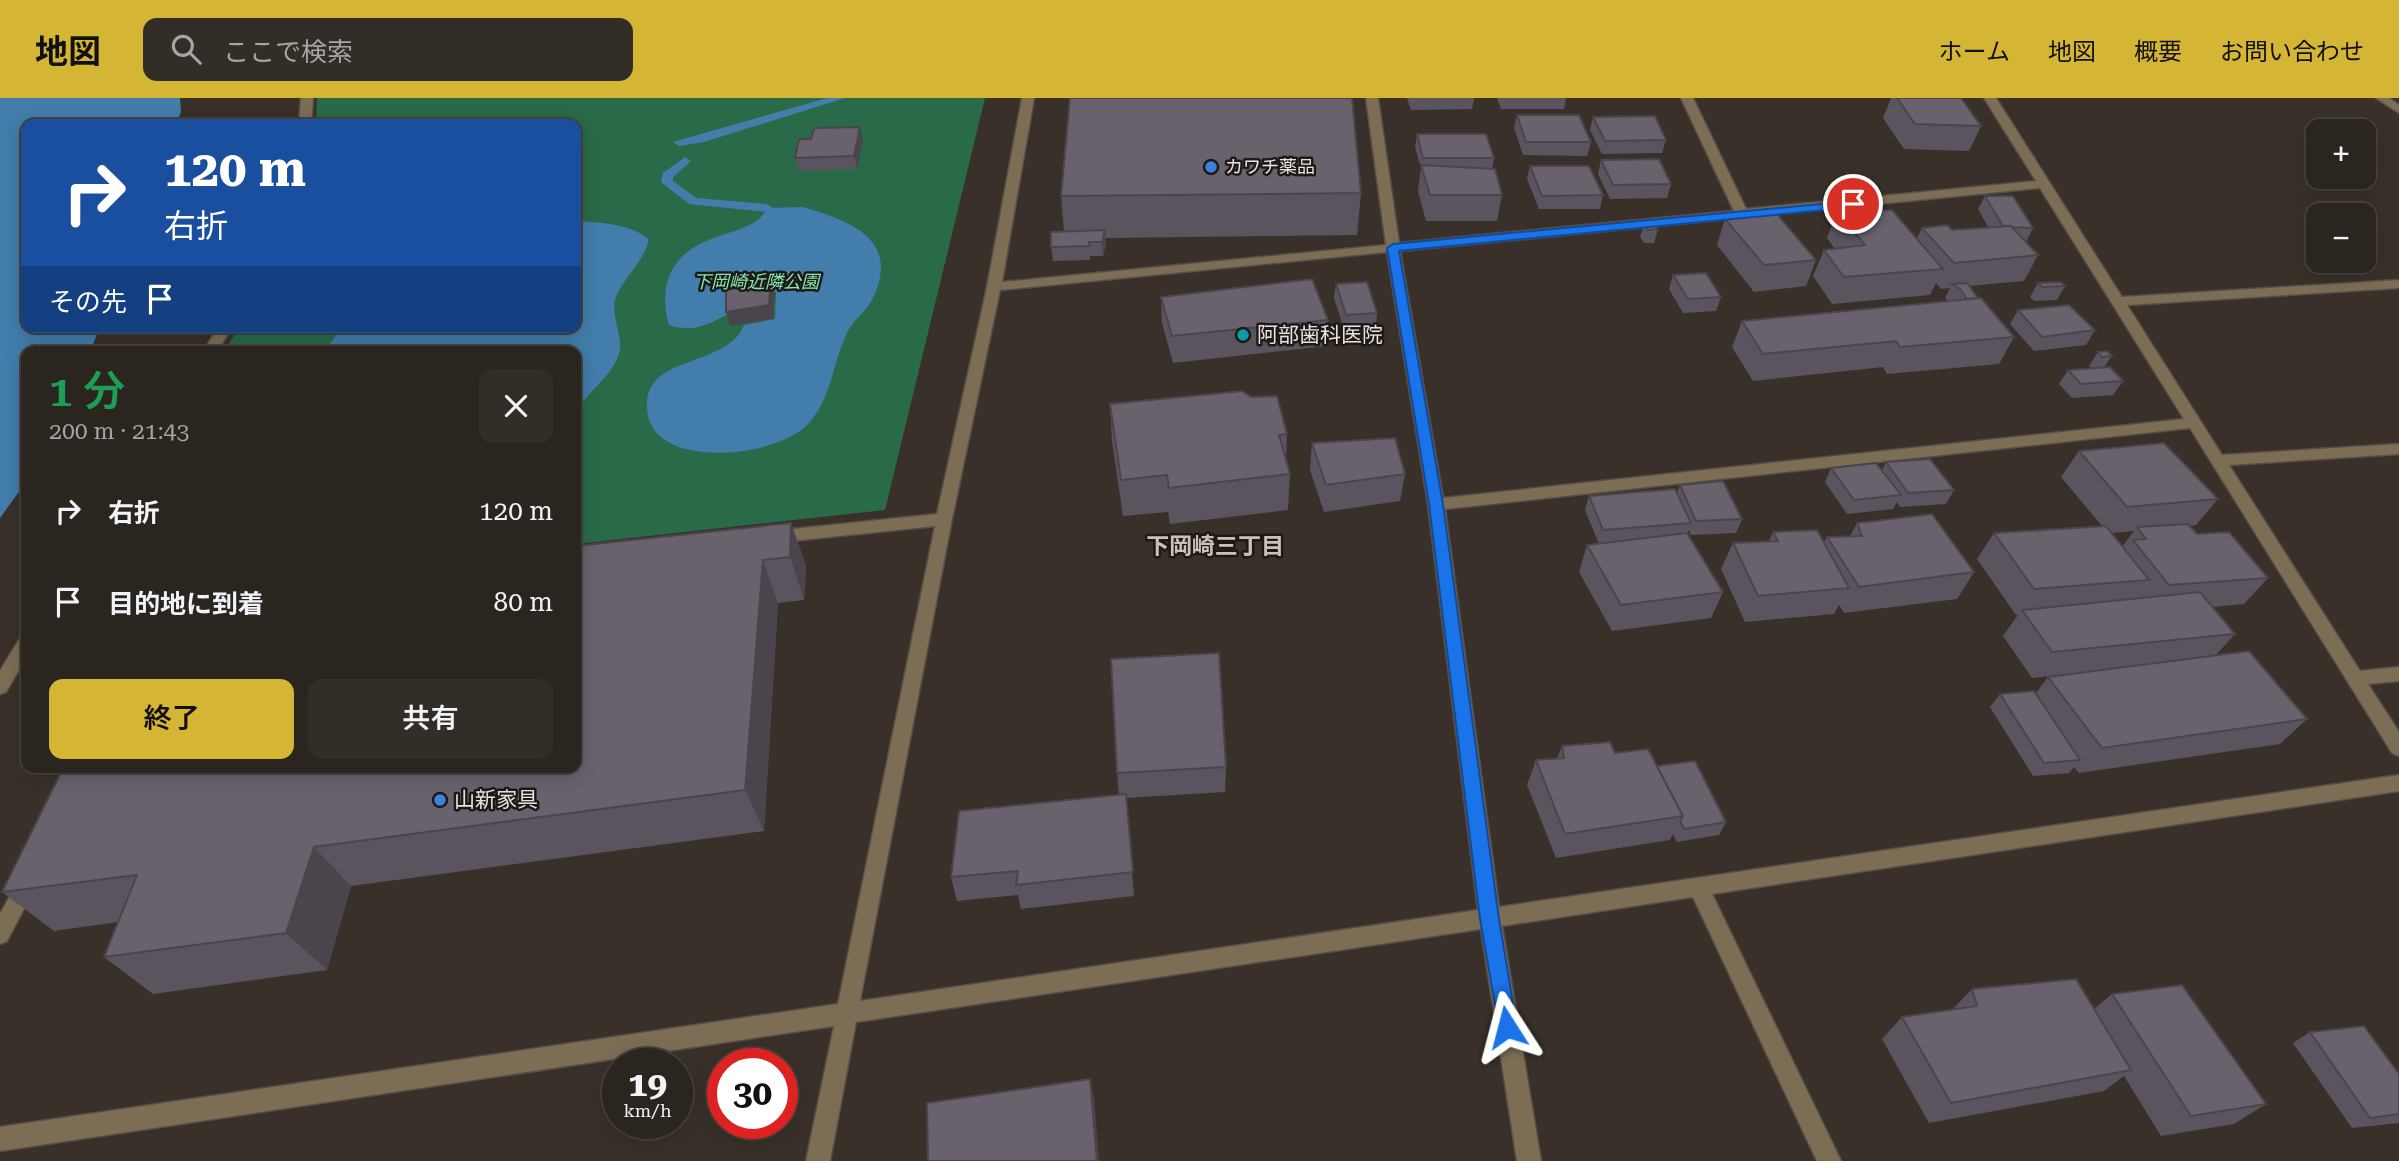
<!DOCTYPE html>
<html lang="ja">
<meta charset="utf-8">
<style>
:root{--surface:#2b251f;--page:#332d28;--text:#f1f3f6;--muted:#a6a5a4;--line:#47423d;--accent:#d5b534}
body{margin:0;font-family:"Roboto Serif","Noto Sans JP",serif;background:var(--page);color:var(--text);height:100vh;display:flex;flex-direction:column;font-size:26px;white-space:nowrap}
*{box-sizing:border-box;margin:0}
p{font-size:23px;color:var(--muted)}
.icon{flex:none;width:38px;height:38px;fill:none;stroke:currentColor;stroke-width:2;stroke-linecap:round;stroke-linejoin:round}
.map{position:relative;flex:1;overflow:hidden}
.details{position:absolute;left:21px;top:248px;width:560px;height:427px;display:flex;flex-direction:column;background:var(--surface);border-radius:14px;box-shadow:0 4px 18px #0003,0 0 0 2px var(--line)}
.details>*{flex:none}
.banner{position:absolute;left:21px;top:21px;width:560px;height:214px;border-radius:14px;box-shadow:0 4px 18px #0003,0 0 0 2px var(--line);background:#1a4fa0;color:#fff;overflow:hidden}
.fabs{position:absolute;left:2306px;top:21px;display:grid;gap:14px}
.fabs a{display:grid;place-items:center;width:70px;height:70px;border-radius:14px;background:var(--surface);box-shadow:0 4px 18px #0003,0 0 0 2px var(--line);font-size:35px}
.speed{position:absolute;left:602px;top:950px;display:flex;gap:14px;font-size:35px;font-weight:700;text-align:center}
.speed>*{display:grid;place-content:center;width:91px;height:91px;border-radius:50%;background:var(--surface);box-shadow:0 4px 18px #0003,0 0 0 2px var(--line);line-height:1}
.speed small{font-size:18px;font-weight:400}
.speed .limit{border:10px solid #d22;background:#fff;color:#111}
.pin{position:absolute;display:grid;place-items:center;width:60px;height:60px;color:#fff;margin:-30px;border:4px solid #fff;border-radius:50%;box-shadow:0 2px 7px #0007}
.me{position:absolute;width:77px;margin:-38px;rotate:351deg;stroke-linejoin:round;filter:drop-shadow(0 0 5px #0008)}
.turn{display:flex;align-items:center;gap:24px;height:147px;padding:0 28px;font-size:32px}
.turn .icon{width:91px;height:91px;stroke-width:2.5}
.turn b{display:block;font-size:49px;line-height:60px}
.then{display:flex;align-items:center;height:66px;padding:0 28px;background:#0003;gap:14px;font-size:26px}
.round{display:grid;place-items:center;flex:none;width:74px;height:74px;border-radius:14px;background:var(--page)}
.overview{display:flex;align-items:center;justify-content:space-between;height:119px;padding:0 28px}
h1{font-size:42px;font-weight:600;line-height:52px;color:#1e9e55}
.button{display:flex;gap:14px;margin-top:auto;padding:14px 28px}
.button a{flex:1;height:80px;border-radius:14px;background:var(--accent);color:#111;font-size:28px;font-weight:600;line-height:80px;text-align:center}
.button a+a{background:var(--page);color:var(--text)}
ul{padding:0;list-style:none}
li{display:flex;align-items:center;gap:21px;height:91px;padding:0 28px}
li div{flex:1}
li b{display:block;font-size:26px}
li em{font-style:normal}
header{display:flex;align-items:center;gap:42px;box-sizing:border-box;height:98px;padding:0 35px;background:var(--accent);color:#111}
header strong{font-size:33px}
nav{display:flex;gap:38px;margin-inline-start:auto;font-size:24px}
.search{width:490px;height:63px;background:var(--page);display:flex;align-items:center;gap:18px;box-sizing:border-box;padding:0 24px;border-radius:14px;color:var(--muted);font-size:26px}
.map>svg:first-child{display:block}
</style>
<header>
<strong>地図</strong>
<div class="search"><svg class="icon" aria-label="search" viewBox="0 0 24 24"><circle cx="10" cy="10" r="6"/><path d="M15 15l6 6"/></svg>ここで検索</div>
<nav><a>ホーム</a><a>地図</a><a>概要</a><a>お問い合わせ</a></nav>
</header>
<div class="map">
<svg width="2399" height="1063" viewBox="0 0 2399 1063">
<rect width="100%" height="100%" fill="#393129"/>
<polygon fill="#296a48" points="317,0 985,0 885,412 576,446 576,254 224,254 239,229 576,229 576,26 316,26"/>
<g fill="#427dab">
<polygon points="0,0 180,0 181,14 176,26 26,26 26,229 100,229 90,254 26,254 26,384 0,420"/>
<path d="M803,109C849,123 901,140 873,200C868,212 854,221 848,233C832,264 833,298 809,325C778,361 643,375 647,305C649,256 728,269 744,227L775,221L776,194L730,202L728,216C707,227 693,235 669,227C664,210 663,191 671,174C694,129 754,141 767,110Z"/>
<path d="M576,123C602,125 628,125 649,141C644,165 620,183 615,202C611,219 624,239 619,256C611,281 585,293 576,317V254H324L342,229H576Z"/>
</g>
<g fill="none" stroke-linecap="round" stroke-linejoin="round">
<g fill="#427dab" fill-rule="evenodd">
<polygon points="827,0 845,0 704,44 679,48 673,44"/>
<polygon points="685,59 691,63 673,79 673,83 696,100 767,106 773,110 767,114 689,106 661,84 663,75"/>
</g>
<g stroke="#554d46" stroke-width="3">
<g id="minor">
<polygon points="301,0 313,0 311,26 299,26"/>
<path d="M1022,0H1034L1002,184L1386,147L1366,0H1378L1399,145L1734,113L1681,0H1693L1746,111L2036,83L1984,0H1996L2122,199L2399,182V190L2127,207L2222,357L2399,346V356L2229,367L2360,573L2399,569V583L2368,586L2399,634V658L2392,655L2190,330L1445,411L1499,809L2399,677V693L1712,796L1841,1063H1817L1693,799L1502,828L1541,1063H1517L1481,831L856,924L830,1063H806L834,928L0,1053V1029L838,906L935,428L773,445L765,439L773,433L937,416L987,189ZM2040,90L2184,321L1443,400L1400,153L1738,120L1743,122L1749,119ZM1387,154L1428,406L1478,812L860,903L952,421L1000,192Z"/>
<polygon points="2376,0 2389,0 2399,7 2399,15"/>
<polygon points="218,229 232,229 217,254 203,254"/>
<polygon points="26,538 26,560 6,594 0,596 0,573 20,540"/>
<polygon points="28,775 35,778 38,784 7,843 0,846 0,816 21,778"/>
</g>
</g>
<use href="#minor" fill="#7c6e54" fill-rule="evenodd"/>
</g>
<g fill="#5a545e" fill-rule="evenodd">
<polygon points="1407,0 1474,0 1472,11 1411,12"/>
<polygon points="1497,0 1566,0 1564,11 1501,11"/>
<polygon points="1891,0 1897,0 1981,28 1969,53 1904,51 1883,20"/>
<polygon points="1517,17 1591,44 1587,58 1523,57 1514,30"/>
<polygon points="1593,19 1666,42 1662,55 1602,56 1590,32"/>
<polygon points="1417,36 1494,60 1492,71 1502,97 1497,123 1426,123 1418,93 1421,70 1415,49"/>
<polygon points="863,42 857,71 798,73 795,60"/>
<polygon points="1601,62 1671,86 1667,100 1610,101 1598,76"/>
<polygon points="1530,68 1603,97 1600,111 1539,111 1527,81"/>
<polygon points="1361,95 1357,137 1106,140 1106,146 1103,158 1090,158 1090,162 1053,163 1051,149 1064,134 1061,98"/>
<polygon points="1985,98 2033,130 2026,144 2038,157 2024,183 1969,188 1978,200 2014,239 1999,266 1887,276 1883,269 1753,283 1732,249 1742,223 1949,203 1945,200 1950,190 1941,191 1936,185 1930,197 1832,206 1813,178 1824,152 1835,151 1827,140 1837,114 1917,140 1922,130 1952,132 1988,129 1978,111"/>
<polygon points="1725,121 1816,162 1806,188 1754,194 1717,147"/>
<polygon points="1644,126 1658,131 1654,145 1644,145 1640,139"/>
<polygon points="1673,177 1721,199 1716,213 1683,215 1669,191"/>
<polygon points="2038,185 2065,188 2057,202 2034,203 2030,199"/>
<polygon points="1336,186 1377,215 1376,229 1344,231 1334,200"/>
<polygon points="1161,199 1328,222 1326,248 1173,265 1162,225"/>
<polygon points="2018,212 2095,232 2086,247 2034,253 2010,226"/>
<polygon points="2098,254 2112,258 2104,269 2123,283 2113,297 2072,300 2059,286 2068,272 2091,270 2089,268"/>
<polygon points="1110,306 1287,336 1286,359 1290,376 1288,412 1170,426 1168,414 1123,418 1112,343"/>
<polygon points="1312,345 1405,376 1400,403 1324,414 1310,372"/>
<path d="M2079,353L2218,401L2196,427L2190,428L2197,436L2268,480L2244,506L2212,509L2235,536L2215,558L2307,621L2280,646L2079,675L2074,669L2069,675L2033,678L1990,609L2000,596L2036,595L2048,579L2095,573L2032,580L2003,538L2018,517H2016L1977,461L1994,435L2102,428L2061,379ZM2134,433L2122,449L2111,435Z"/>
<polygon points="1886,364 1954,392 1946,406 1900,409 1897,404 1893,411 1847,416 1825,384 1831,370 1882,372"/>
<polygon points="1680,387 1742,421 1736,435 1691,437 1689,432 1687,436 1723,494 1711,520 1612,533 1579,474 1587,447 1599,446 1585,412 1589,398 1677,395"/>
<polygon points="791,425 806,468 804,502 778,505 764,733 351,788 327,872 153,896 104,859 118,824 54,833 2,794"/>
<polygon points="1857,425 1974,474 1957,501 1844,515 1839,507 1834,516 1745,524 1721,471 1733,445 1769,443 1773,434 1824,444 1827,439 1850,438"/>
<polygon points="1562,648 1615,655 1657,668 1726,724 1719,737 1677,744 1673,736 1670,742 1556,760 1527,687 1536,662 1557,660"/>
<polygon points="1226,669 1225,694 1126,700 1134,798 1021,811 1018,797 957,803 951,779 1119,697 1117,675"/>
<polygon points="1972,891 2094,911 2112,896 2266,1006 2234,1026 2161,1038 2124,978 2104,993 1929,1025 1882,941 1902,919 1952,912"/>
<polygon points="2310,934 2399,976 2399,1025 2352,1030 2293,945"/>
</g>
<g fill="#4a454c">
<polygon points="860,29 863,42 857,71 854,58"/>
<polygon points="1105,132 1106,146 1103,158 1102,144"/>
<polygon points="771,181 775,195 773,221 730,228 726,214"/>
<polygon points="791,425 806,468 804,502 790,459"/>
<polygon points="763,462 778,505 764,733 745,692"/>
<polygon points="314,749 351,788 327,872 286,835"/>
<polygon points="1090,981 1094,1001 1099,1063 1097,1063"/>
</g>
<g fill="#69626d" stroke="#4a454c" stroke-width="2">
<polygon points="1070,0 1352,0 1361,95 1061,98"/>
<polygon points="1897,0 1961,0 1981,28 1915,26"/>
<polygon points="1517,17 1579,17 1591,44 1526,44"/>
<polygon points="1655,18 1666,42 1605,43 1593,19"/>
<polygon points="860,29 854,58 795,60 799,41 811,41 814,30"/>
<polygon points="1417,36 1486,36 1494,60 1423,60"/>
<polygon points="1659,61 1671,86 1613,87 1601,62"/>
<polygon points="1421,67 1495,71 1502,97 1430,97"/>
<polygon points="1530,68 1589,68 1603,97 1542,98"/>
<polygon points="1985,98 2013,98 2033,130 2012,129 2011,128 2003,128"/>
<polygon points="1892,112 1943,171 1844,179 1824,152 1865,147 1837,114"/>
<polygon points="1777,116 1816,162 1764,167 1725,121"/>
<polygon points="1654,124 1658,131 1648,132 1644,126"/>
<polygon points="1947,127 1952,132 2011,128 2038,157 1954,165 1922,130"/>
<polygon points="1105,132 1102,144 1089,144 1089,148 1051,149 1051,134"/>
<polygon points="1706,175 1721,199 1688,201 1673,177"/>
<polygon points="771,181 769,207 726,214 726,188"/>
<polygon points="1312,181 1328,222 1172,238 1161,199"/>
<polygon points="1367,184 1377,215 1346,217 1336,186"/>
<polygon points="2061,184 2065,188 2042,189 2038,185"/>
<polygon points="1967,185 1978,200 1967,201 1960,191 1952,186"/>
<polygon points="1981,200 2014,239 1900,249 1896,243 1763,256 1742,223"/>
<polygon points="2069,207 2095,232 2042,239 2018,212"/>
<polygon points="2107,253 2112,258 2102,259 2098,254"/>
<polygon points="2110,269 2123,283 2081,286 2068,272"/>
<polygon points="1242,293 1251,299 1277,298 1287,336 1279,337 1290,376 1169,390 1167,377 1121,382 1110,306"/>
<polygon points="1395,340 1405,376 1326,387 1312,345"/>
<polygon points="2164,345 2218,401 2127,409 2079,353"/>
<polygon points="1930,361 1954,392 1908,395 1886,364"/>
<polygon points="1876,365 1901,397 1854,402 1831,370"/>
<polygon points="1723,383 1742,421 1696,423 1680,387"/>
<polygon points="1675,391 1691,425 1603,432 1589,398"/>
<polygon points="1932,416 1974,474 1859,489 1827,439 1862,438 1857,425"/>
<polygon points="791,425 790,459 763,462 745,692 314,749 286,835 104,859 137,777 2,794 63,670 576,670 576,448"/>
<polygon points="2188,426 2197,436 2229,434 2268,480 2169,487 2133,442 2146,441 2137,429"/>
<polygon points="2106,428 2149,482 2034,491 1994,435"/>
<polygon points="1817,432 1849,490 1758,498 1733,445 1778,443 1773,434"/>
<polygon points="1687,435 1723,494 1621,507 1587,447"/>
<polygon points="2200,494 2235,536 2052,554 2022,512"/>
<polygon points="2249,553 2307,621 2102,650 2048,579"/>
<polygon points="1219,555 1226,669 1117,675 1111,561"/>
<polygon points="2034,593 2080,662 2044,665 2000,596"/>
<polygon points="1610,644 1615,655 1648,651 1683,718 1565,736 1536,662 1564,660 1562,648"/>
<polygon points="1695,663 1726,724 1684,731 1680,723 1683,718 1657,668"/>
<polygon points="1126,696 1133,774 1016,787 1018,773 951,779 959,713"/>
<polygon points="2076,881 2131,972 1951,1005 1902,919 1977,908 1972,891"/>
<polygon points="2182,887 2266,1006 2191,1018 2112,896"/>
<polygon points="2364,928 2399,976 2399,1016 2370,1020 2310,934"/>
<polygon points="1090,981 1097,1063 928,1063 927,1005"/>
</g>
<polygon fill="#1a73e8" stroke="#114b97" stroke-width="2" points="1853,103 1857,104 1857,109 1399,153 1443,406 1499,821 1517,929 1514,935 1507,938 1500,935 1480,821 1429,406 1387,150 1393,146"/>
<g fill="#3f7fe0" stroke="#1d1916" stroke-width="2.5">
<circle cx="1211" cy="69" r="7"/>
<circle cx="440" cy="702" r="7"/>
</g>
<circle fill="#0f9aa8" stroke="#1d1916" stroke-width="2.5" cx="1243" cy="237" r="7"/>
<g text-anchor="middle" stroke-width="5" stroke-linejoin="round" paint-order="stroke">
<g font-size="18" fill="#e9e3de" stroke="#1d1916" text-anchor="start">
<text x="1225" y="75">カワチ薬品</text>
</g>
<g font-size="18" font-style="italic" fill="#83e7ae" stroke="#1d1916">
<text x="756" y="190">下岡崎近隣公園</text>
</g>
<g font-size="21" fill="#e9e3de" stroke="#1d1916" text-anchor="start">
<text x="1257" y="244">阿部歯科医院</text>
<text x="454" y="709">山新家具</text>
</g>
<g font-size="23" font-weight="bold" fill="#ccc1b8" stroke="#1d1916">
<text x="1215" y="456">下岡崎三丁目</text>
</g>
</g>
</svg>
<div class="fabs">
<a>+</a>
<a>−</a>
</div>
<div class="speed"><div>19<small>km/h</small></div><div class="limit">30</div></div>
<div class="pin" style="left:1853px;top:106px;background:#d93025"><svg class="icon" aria-label="arrive" viewBox="0 0 24 24"><path d="M6 21V4h12l-3 4 3 4H6"/></svg></div>
<svg class="me" style="left:1507px;top:929px" viewBox="-20 -20 40 40"><path d="M0-17L14 15 0 8-14 15z" fill="#1a73e8" stroke="#fff" stroke-width="4"/></svg>
<div class="banner">
<div class="turn"><svg class="icon" aria-label="right" viewBox="0 0 24 24"><path d="M7 20v-9h11M14 6l5 5-5 5"/></svg><div><b>120 m</b>右折</div></div>
<div class="then">その先<svg class="icon" aria-label="arrive" viewBox="0 0 24 24"><path d="M6 21V4h12l-3 4 3 4H6"/></svg></div>
</div>
<section class="details">
<div class="overview"><div><h1>1 分</h1><p>200 m · 21:43</p></div><a class="round"><svg class="icon" aria-label="close" viewBox="0 0 24 24"><path d="M6 6l12 12M18 6L6 18"/></svg></a></div>
<ul>
<li><svg class="icon" aria-label="right" viewBox="0 0 24 24"><path d="M7 20v-9h11M14 6l5 5-5 5"/></svg><div><b>右折</b></div><em>120 m</em></li>
<li><svg class="icon" aria-label="arrive" viewBox="0 0 24 24"><path d="M6 21V4h12l-3 4 3 4H6"/></svg><div><b>目的地に到着</b></div><em>80 m</em></li>
</ul>
<div class="button"><a>終了</a><a>共有</a></div>
</section>
</div>
